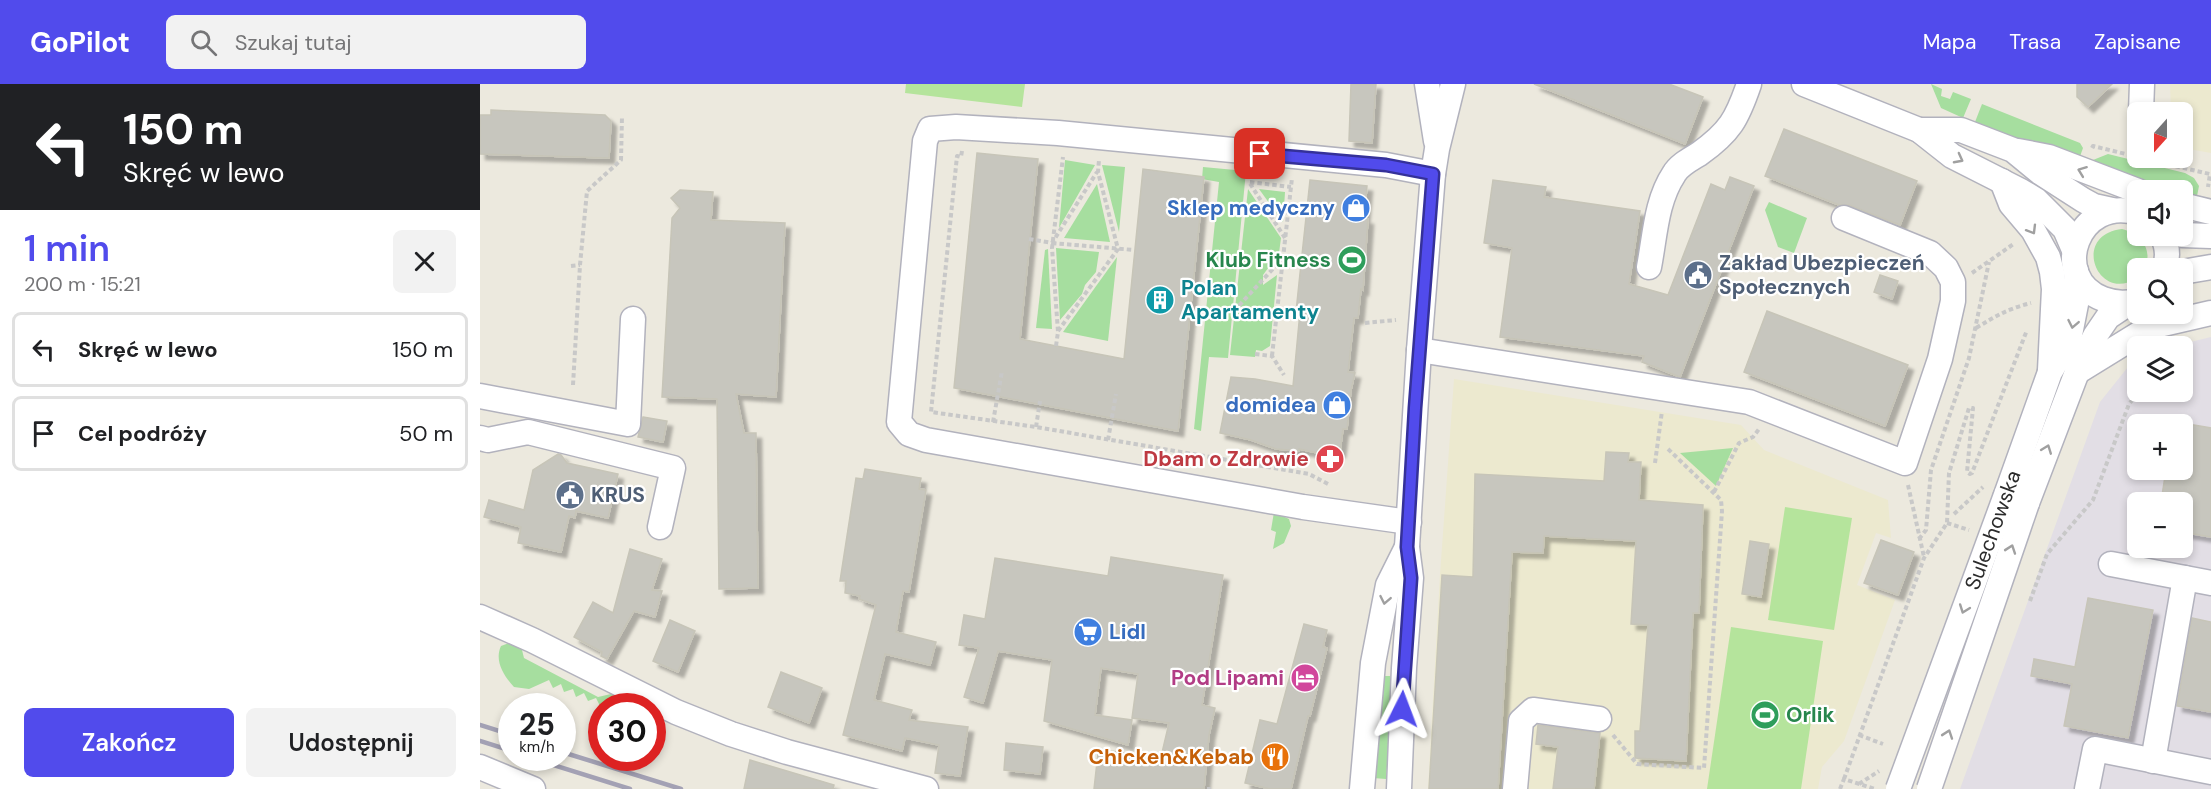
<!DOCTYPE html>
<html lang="pl">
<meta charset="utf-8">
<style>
:root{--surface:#fff;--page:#f2f2f2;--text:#202124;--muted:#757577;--line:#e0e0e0;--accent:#514bec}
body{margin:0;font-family:"DM Sans",sans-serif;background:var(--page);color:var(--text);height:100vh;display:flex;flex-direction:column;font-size:22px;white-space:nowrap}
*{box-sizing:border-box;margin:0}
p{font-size:20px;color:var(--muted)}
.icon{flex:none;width:33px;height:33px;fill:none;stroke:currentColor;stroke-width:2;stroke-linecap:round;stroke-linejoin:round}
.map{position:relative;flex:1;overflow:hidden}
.side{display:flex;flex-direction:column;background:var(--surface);width:480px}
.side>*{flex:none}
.top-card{background:#202124;color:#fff;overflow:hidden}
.needle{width:39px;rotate:201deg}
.controls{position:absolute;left:1647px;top:18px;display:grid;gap:12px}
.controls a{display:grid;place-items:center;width:66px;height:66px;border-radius:9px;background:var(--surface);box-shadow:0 3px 9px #0003;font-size:30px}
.speed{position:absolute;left:18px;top:609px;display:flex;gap:12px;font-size:30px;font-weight:700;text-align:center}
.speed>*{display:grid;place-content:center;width:78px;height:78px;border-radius:50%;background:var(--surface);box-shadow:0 3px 9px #0003;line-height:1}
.speed small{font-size:15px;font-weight:400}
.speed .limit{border:9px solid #d22;background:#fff;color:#111}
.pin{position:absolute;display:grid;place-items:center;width:51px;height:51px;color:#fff;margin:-26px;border-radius:12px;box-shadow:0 3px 9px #0006}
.me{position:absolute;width:66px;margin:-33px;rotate:3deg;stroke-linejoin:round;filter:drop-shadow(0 0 4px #0008)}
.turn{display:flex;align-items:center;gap:21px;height:126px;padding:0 24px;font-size:27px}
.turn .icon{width:78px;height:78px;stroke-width:2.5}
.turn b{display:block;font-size:42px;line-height:51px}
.round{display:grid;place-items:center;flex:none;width:63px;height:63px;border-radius:9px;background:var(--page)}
.overview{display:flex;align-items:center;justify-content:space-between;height:102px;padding:0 24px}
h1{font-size:36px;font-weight:600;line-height:45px;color:var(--accent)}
.action{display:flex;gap:12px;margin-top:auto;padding:12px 24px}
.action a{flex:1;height:69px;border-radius:9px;background:var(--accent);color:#fff;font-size:24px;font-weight:600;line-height:69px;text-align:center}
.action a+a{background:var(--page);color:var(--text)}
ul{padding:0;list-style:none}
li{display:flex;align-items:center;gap:18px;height:75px;margin:0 12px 9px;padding:0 12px;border:3px solid var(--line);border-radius:9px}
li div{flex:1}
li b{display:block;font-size:22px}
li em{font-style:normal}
header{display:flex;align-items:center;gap:36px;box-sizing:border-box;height:84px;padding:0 30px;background:var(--accent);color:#fff}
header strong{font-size:28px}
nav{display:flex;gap:33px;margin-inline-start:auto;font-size:21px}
.search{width:420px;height:54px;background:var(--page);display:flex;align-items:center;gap:15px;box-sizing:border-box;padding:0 21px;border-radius:9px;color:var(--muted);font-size:22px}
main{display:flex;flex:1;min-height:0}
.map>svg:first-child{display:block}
</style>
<header>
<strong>GoPilot</strong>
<div class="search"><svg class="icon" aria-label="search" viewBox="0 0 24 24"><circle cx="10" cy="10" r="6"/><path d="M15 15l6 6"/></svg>Szukaj tutaj</div>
<nav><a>Mapa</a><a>Trasa</a><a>Zapisane</a></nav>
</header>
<main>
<section class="side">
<div class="top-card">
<div class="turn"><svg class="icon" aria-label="left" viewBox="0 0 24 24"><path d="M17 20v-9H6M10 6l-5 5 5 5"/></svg><div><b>150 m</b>Skręć w lewo</div></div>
</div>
<div class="overview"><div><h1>1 min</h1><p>200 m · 15:21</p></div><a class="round"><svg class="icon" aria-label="close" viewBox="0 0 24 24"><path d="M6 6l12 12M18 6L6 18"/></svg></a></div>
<ul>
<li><svg class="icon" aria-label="left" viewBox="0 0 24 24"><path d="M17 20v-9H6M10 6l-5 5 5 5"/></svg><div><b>Skręć w lewo</b></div><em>150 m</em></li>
<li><svg class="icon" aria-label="arrive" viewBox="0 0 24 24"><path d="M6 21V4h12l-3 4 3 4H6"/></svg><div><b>Cel podróży</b></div><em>50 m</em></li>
</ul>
<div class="action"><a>Zakończ</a><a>Udostępnij</a></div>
</section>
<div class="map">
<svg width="1731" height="705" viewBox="0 0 1731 705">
<defs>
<filter id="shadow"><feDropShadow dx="5.5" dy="5.5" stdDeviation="1.5" flood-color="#0004"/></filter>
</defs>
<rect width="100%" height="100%" fill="#ece9de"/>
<path fill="#e2dee5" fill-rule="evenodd" d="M1731,253V705H1480L1620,318L1648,283L1657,279L1658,308H1702V262H1694ZM1658,340H1702V386H1658ZM1658,418H1702V464H1658Z"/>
<g fill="#ece9cf">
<polygon points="1690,0 1731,0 1731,69 1703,64 1702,28 1691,28"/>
<polygon points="974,295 1261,341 1284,366 1408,416 1411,454 1396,449 1377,501 1415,516 1364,657 1342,683 1338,705 948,705 960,491"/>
</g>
<g fill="#a6de9f">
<polygon points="1451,0 1462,5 1461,12 1470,15 1473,8 1491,15 1483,34 1461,24"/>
<polygon points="1502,20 1600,59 1603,64 1598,78 1495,38"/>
<polygon points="1628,70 1705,89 1714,94 1719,102 1716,117 1703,114 1702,106 1676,106 1610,83 1613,76"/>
<polygon points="585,76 615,81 579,144"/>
<polygon points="622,81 645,83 639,148"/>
<polygon points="723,83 766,87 748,274 729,273 721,347 714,345 739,98 722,95"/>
<polygon points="617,100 630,158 584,154"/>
<polygon points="768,105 801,154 799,169 783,191 783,201 797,191 790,262 782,267 776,266 775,273 750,271"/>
<polygon points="779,105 805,108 803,138"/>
<polygon points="1289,118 1327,134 1314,169 1298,163 1285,126"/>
<path d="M1642,145C1661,150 1673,165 1665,184H1658L1657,194C1618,220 1590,151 1642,145Z"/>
<polygon points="576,164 619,168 616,188 605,201 602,210 580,236"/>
<polygon points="568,165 572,245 556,244 565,166"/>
<polygon points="637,173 628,257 583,248"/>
<polygon points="1253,364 1236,402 1200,369"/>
<polygon points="794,428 809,435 811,442 804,459 793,465 796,448 791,446"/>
<path d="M29,559L41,562L44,574L118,613L131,610L157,622H129L127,619L120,622L116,614L108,617L104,609L96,613L93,605L84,608L81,600L73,604L69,596L49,605L34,603C24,592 14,577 21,562Z"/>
<polygon points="904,592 910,592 912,616 906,695 893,694 900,610"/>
</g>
<g fill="#b5e49c">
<polygon points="426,0 545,0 542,23 425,9"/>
<polygon points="1305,423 1372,434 1354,546 1288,536"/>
<polygon points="1251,543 1343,557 1321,705 1227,705"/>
</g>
<g fill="#c7c6be" stroke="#c7c5b8" stroke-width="1.5" filter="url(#shadow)">
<polygon points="871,0 896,0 892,59 869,57"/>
<polygon points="1054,0 1189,0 1223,13 1205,60"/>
<polygon points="1597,0 1632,0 1608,23 1597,13"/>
<polygon points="11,26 125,31 131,37 129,74 0,70 0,31 11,31"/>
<polygon points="1304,45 1437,97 1420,141 1369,121 1359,121 1285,92"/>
<polygon points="497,69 558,75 540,255 644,275 663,85 724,93 698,347 474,304"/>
<polygon points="1250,93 1274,102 1200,293 1162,278 1164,272 1020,253 1032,164 1004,159 1013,96 1066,103 1064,113 1160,127 1149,200 1188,211 1231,100 1245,106"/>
<polygon points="830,96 887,102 884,135 888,135 883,206 881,205 878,234 874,234 868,288 875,289 871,306 867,345 863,345 860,368 838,366 838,369 819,365 819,367 796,365 771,356 740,349 751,293 775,295 813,302 820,228 816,228 819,199"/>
<polygon points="200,106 233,108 231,136 305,139 296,313 256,310 264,349 276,349 278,504 239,505 237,315 182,313 192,134 200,124 191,114"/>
<polygon points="1400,191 1418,197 1412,215 1394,208"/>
<polygon points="1287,227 1428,281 1405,342 1264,288"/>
<polygon points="163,333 187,337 183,358 158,353"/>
<polygon points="1702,339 1731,344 1731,453 1702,448 1702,418 1681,418 1686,386 1702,386"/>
<polygon points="1126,368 1149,369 1148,378 1161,378 1159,416 1223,421 1219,529 1213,529 1206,677 1155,674 1155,647 1160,647 1168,541 1151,540 1156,457 1064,452 1063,469 1032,468 1018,705 949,705 962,491 993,493 995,390 1124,397"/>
<polygon points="78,370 81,371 87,379 138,390 128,434 96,427 95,434 89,432 81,468 38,459 41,443 4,433 9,416 44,426 53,386"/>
<polygon points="385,385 441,394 439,405 446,406 429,508 423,507 416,548 456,558 450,581 405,570 394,616 432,626 429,636 488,643 480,692 455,689 459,661 425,654 422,667 363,651 396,521 379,515 380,512 365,509 366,497 360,497 376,394 383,395"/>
<polygon points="1401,456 1434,468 1418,511 1384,499"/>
<polygon points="1270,457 1289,460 1281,513 1262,510"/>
<polygon points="150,465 182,475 172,506 182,507 175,533 154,527 127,575 121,572 122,568 94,553 113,518 133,529"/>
<polygon points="631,473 743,491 722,621 735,624 729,651 724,705 614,705 618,669 631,670 631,667 681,673 689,639 652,634 658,590 621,584 615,631 652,636 648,661 564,637 572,576 518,567 503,619 484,613 499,564 479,561 484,531 505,535 515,474 628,492"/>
<polygon points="1608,514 1673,526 1648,654 1584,642 1592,600 1551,592 1554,575 1595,583"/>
<polygon points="1712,534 1731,538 1731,628 1697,622"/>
<polygon points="190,536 215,547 198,588 173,577"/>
<polygon points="824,540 847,546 843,563 847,564 830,632 828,632 811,705 790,705 765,699 780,636 797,640"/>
<polygon points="301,588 342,604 329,639 288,623"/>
<polygon points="1058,641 1120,649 1114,705 1073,705 1078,663 1056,660"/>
<polygon points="526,659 563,663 560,690 524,686"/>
<polygon points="270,676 354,701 353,705 264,705"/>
</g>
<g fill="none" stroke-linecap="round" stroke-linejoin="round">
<g stroke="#b2b2bd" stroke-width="27">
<g id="minor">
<polyline points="947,0 956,57"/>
<polyline points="1324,0 1439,46 1472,72 1541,107 1556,116 1585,145 1594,166"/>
<polyline points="1661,28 1662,0"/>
<polyline points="1439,46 1481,46 1533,66 1561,89 1603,116 1614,122 1632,126"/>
<polyline points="1538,67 1569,73 1658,107"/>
<polyline points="1522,97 1531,120 1553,146 1568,173 1572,188 1574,205 1570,286"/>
<polyline points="1702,121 1731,128"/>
<polyline points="1702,151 1731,152"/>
<path d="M1682,152C1688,162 1688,173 1685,184"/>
<path d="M1169,183C1175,152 1176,117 1194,90C1199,81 1211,75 1219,70C1250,48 1257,35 1269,0"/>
<polyline points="1702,188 1731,183"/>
<path d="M1655,217C1644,220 1634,219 1623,215C1568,194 1598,110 1658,129"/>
<polyline points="939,266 1269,318 1425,379 1460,275 1473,217 1473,198 1466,184 1450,169 1364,134"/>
<polyline points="1597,288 1670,243 1731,229"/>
<polyline points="0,312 148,340 153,235"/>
<polyline points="0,354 8,356 48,348 193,384 180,443"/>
<polyline points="1526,411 1570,288 1589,256 1597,215 1596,187"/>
<polyline points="1547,419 1597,288 1615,252 1628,233 1649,219"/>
<polyline points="929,438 823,423 446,356 429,350 419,338 445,57 450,45 476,43 578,49 906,81 953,90"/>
<polyline points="1631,480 1731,499"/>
<polyline points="0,533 52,556 196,628 251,650 307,668 446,705"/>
<polyline points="1673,677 1705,494"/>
<polyline points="0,683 53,705"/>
<polyline points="882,705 893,579 908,501 927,463"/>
<polyline points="919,705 924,584 931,494 927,463 939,266 953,90 957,65 973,0"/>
<polyline points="1035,705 1041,637 1053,626 1119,635"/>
<polyline points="1607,705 1615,665 1731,688"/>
</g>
</g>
<g stroke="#c8c8c8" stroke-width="4" stroke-dasharray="4.5 3" stroke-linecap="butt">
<polyline points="1612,64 1613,62 1658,73"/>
<polyline points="482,67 481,73 477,72 451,328 556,343 829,390 850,401"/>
<polyline points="1659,74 1730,90 1728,103"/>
<polyline points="805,154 769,98 811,103"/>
<polyline points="549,155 572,159 617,88"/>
<polyline points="572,159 654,166"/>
<polyline points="91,182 100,181"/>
<polyline points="1492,189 1535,159"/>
<polyline points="754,227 802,175"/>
<polyline points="885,239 916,236"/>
<path d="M1496,244C1516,232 1527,225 1551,219"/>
<polyline points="578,247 638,165 618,88 619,76"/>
<polyline points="576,262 578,248 572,164 583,73"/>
<polyline points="775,270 792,272 804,291"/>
<polyline points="792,272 812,94"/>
<polyline points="93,301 100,181 107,107 141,76 142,32"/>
<polyline points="513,338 522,287"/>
<polyline points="556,343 560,317"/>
<polyline points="628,356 636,310"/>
<polyline points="1175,379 1182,327"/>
<polyline points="1428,401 1444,473"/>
<polyline points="1234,408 1259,359 1273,353 1279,345"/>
<polyline points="1474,430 1503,403"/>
<polyline points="1467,439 1489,446"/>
<polyline points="1439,455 1446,446 1451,386 1489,274 1509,178"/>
<polyline points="1550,517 1567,470 1613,416 1649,320 1659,308"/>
<polyline points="1133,651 1157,680 1224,684 1242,427 1241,416 1187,364"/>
<polyline points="1379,651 1403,660"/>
<polyline points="1364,695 1444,474 1467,439 1469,389 1489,324 1493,324 1487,388 1490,390 1492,389 1547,246"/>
<polyline points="1379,700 1399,687"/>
<polyline points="729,705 729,703"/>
<polyline points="1360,705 1364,695 1395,705"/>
</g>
<use href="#minor" stroke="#fff" stroke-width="24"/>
<g stroke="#a3a1b4" stroke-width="4.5">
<polyline points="0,641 32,651"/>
<polyline points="0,657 32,667"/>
<polyline points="82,668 201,705"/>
<polyline points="51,674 150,705"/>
</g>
<g stroke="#b2b2bd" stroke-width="27" stroke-linecap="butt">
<g id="minor-bridge">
<polyline points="1418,705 1526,411"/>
<polyline points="1449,705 1547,419"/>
</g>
</g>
<use href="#minor-bridge" stroke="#fff" stroke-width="24"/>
</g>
<defs><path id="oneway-chevron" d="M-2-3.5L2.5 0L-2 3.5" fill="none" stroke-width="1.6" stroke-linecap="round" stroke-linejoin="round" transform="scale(1.5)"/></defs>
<g stroke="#a0a0a0">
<use href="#oneway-chevron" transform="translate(1479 75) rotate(28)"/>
<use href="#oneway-chevron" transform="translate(1602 87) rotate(-159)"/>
<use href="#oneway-chevron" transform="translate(1552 146) rotate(59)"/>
<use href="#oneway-chevron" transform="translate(1593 240) rotate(101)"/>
<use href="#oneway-chevron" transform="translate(1567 365) rotate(-69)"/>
<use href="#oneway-chevron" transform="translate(1531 465) rotate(-71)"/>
<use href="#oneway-chevron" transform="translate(905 516) rotate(101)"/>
<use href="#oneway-chevron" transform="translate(1484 525) rotate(110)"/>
<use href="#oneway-chevron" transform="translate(1468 650) rotate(-71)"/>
</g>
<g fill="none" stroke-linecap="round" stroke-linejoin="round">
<g stroke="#353199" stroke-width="15">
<polyline id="route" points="780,70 906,81 953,90 935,324 927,463 931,494 922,625"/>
</g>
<use href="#route" stroke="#514bec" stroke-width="10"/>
</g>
<defs>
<g id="shop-disc" transform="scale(1.5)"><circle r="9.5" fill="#3f7fe0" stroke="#fff"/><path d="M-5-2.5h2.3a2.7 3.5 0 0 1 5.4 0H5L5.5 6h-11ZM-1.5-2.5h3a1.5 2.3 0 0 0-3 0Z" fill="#fff"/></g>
<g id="stadium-disc" transform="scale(1.5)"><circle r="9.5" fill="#2e9e5b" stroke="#fff"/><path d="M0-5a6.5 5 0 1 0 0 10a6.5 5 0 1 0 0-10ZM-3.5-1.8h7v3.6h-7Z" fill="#fff"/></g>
<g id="civic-disc" transform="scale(1.5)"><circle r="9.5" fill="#5c6f8a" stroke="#fff"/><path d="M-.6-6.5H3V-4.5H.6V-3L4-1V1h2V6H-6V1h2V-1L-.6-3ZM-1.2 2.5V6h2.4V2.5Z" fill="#fff"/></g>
<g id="building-disc" transform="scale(1.5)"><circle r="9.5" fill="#0f9aa8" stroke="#fff"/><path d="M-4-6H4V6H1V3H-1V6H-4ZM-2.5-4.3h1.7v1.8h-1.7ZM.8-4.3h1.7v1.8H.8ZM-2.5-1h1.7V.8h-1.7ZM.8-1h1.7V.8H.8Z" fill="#fff"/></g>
<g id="pharmacy-disc" transform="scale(1.5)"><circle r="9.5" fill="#e0444e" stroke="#fff"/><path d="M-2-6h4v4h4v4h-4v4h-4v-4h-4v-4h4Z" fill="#fff"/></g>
<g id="supermarket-disc" transform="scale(1.5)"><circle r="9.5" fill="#3f7fe0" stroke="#fff"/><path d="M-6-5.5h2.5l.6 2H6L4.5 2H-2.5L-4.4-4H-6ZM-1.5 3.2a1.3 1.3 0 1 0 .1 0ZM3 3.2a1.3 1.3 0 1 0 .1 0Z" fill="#fff"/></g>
<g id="hotel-disc" transform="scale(1.5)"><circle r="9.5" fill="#d1479c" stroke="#fff"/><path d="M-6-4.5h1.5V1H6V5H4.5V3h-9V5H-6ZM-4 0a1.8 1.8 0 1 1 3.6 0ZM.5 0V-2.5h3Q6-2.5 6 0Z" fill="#fff"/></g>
<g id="restaurant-disc" transform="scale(1.5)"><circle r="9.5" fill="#e8710a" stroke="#fff"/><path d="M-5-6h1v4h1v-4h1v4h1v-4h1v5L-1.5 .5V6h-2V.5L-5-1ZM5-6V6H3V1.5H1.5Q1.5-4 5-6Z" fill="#fff"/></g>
</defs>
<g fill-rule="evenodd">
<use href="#shop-disc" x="876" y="124"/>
<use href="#stadium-disc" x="872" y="176"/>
<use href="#civic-disc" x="1218" y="191"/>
<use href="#building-disc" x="680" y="216"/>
<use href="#shop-disc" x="857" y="321"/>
<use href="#pharmacy-disc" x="850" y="375"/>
<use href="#civic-disc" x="90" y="411"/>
<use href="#supermarket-disc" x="608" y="548"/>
<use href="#hotel-disc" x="825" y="594"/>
<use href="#stadium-disc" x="1285" y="631"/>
<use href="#restaurant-disc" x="795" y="673"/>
</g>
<g text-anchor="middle" stroke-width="4.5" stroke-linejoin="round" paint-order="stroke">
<g font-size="21" font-weight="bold" fill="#366cbe" stroke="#fff" text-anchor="end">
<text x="855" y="131">Sklep medyczny</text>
<text x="836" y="328">domidea</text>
<text x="629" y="555" text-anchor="start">Lidl</text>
</g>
<g font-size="21" font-weight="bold" fill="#27864d" stroke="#fff" text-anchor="end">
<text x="851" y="183">Klub Fitness</text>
<text x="1306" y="638" text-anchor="start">Orlik</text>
</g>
<g font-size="21" font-weight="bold" fill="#4e5e75" stroke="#fff" text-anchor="start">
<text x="1239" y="186">Zakład Ubezpieczeń<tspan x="1239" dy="24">Społecznych</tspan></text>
<text x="111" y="418">KRUS</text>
</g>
<g font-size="21" font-weight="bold" fill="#0d838f" stroke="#fff" text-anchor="start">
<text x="701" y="211">Polan<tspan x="701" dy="24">Apartamenty</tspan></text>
</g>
<g font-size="21" font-weight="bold" fill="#be3a42" stroke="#fff" text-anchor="end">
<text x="829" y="382">Dbam o Zdrowie</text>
</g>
<g font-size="21" fill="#2b2b2b" stroke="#fff">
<text transform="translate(1513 446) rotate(-70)" y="7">Sulechowska</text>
</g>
<g font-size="21" font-weight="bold" fill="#b23c85" stroke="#fff" text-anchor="end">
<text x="804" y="601">Pod Lipami</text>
</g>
<g font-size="21" font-weight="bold" fill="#c56008" stroke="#fff" text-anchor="end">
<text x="774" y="680">Chicken&amp;Kebab</text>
</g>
</g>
</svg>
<div class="controls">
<a><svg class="needle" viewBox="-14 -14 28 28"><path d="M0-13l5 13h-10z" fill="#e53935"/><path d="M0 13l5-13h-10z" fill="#757577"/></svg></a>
<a><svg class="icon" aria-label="sound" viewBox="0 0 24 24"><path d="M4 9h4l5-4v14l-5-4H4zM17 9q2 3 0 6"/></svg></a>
<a><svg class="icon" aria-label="search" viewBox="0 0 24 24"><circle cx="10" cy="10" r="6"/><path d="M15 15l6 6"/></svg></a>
<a><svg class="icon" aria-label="layers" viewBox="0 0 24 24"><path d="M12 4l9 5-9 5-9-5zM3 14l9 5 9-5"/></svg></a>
<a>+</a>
<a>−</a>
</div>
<div class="speed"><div>25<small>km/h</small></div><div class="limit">30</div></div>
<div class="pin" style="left:780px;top:70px;background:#d93025"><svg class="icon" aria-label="arrive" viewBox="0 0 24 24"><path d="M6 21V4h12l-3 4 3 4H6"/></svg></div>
<svg class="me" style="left:922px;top:625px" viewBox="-20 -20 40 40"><path d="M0-17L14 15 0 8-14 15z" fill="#514bec" stroke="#fff" stroke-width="4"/></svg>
</div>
</main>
